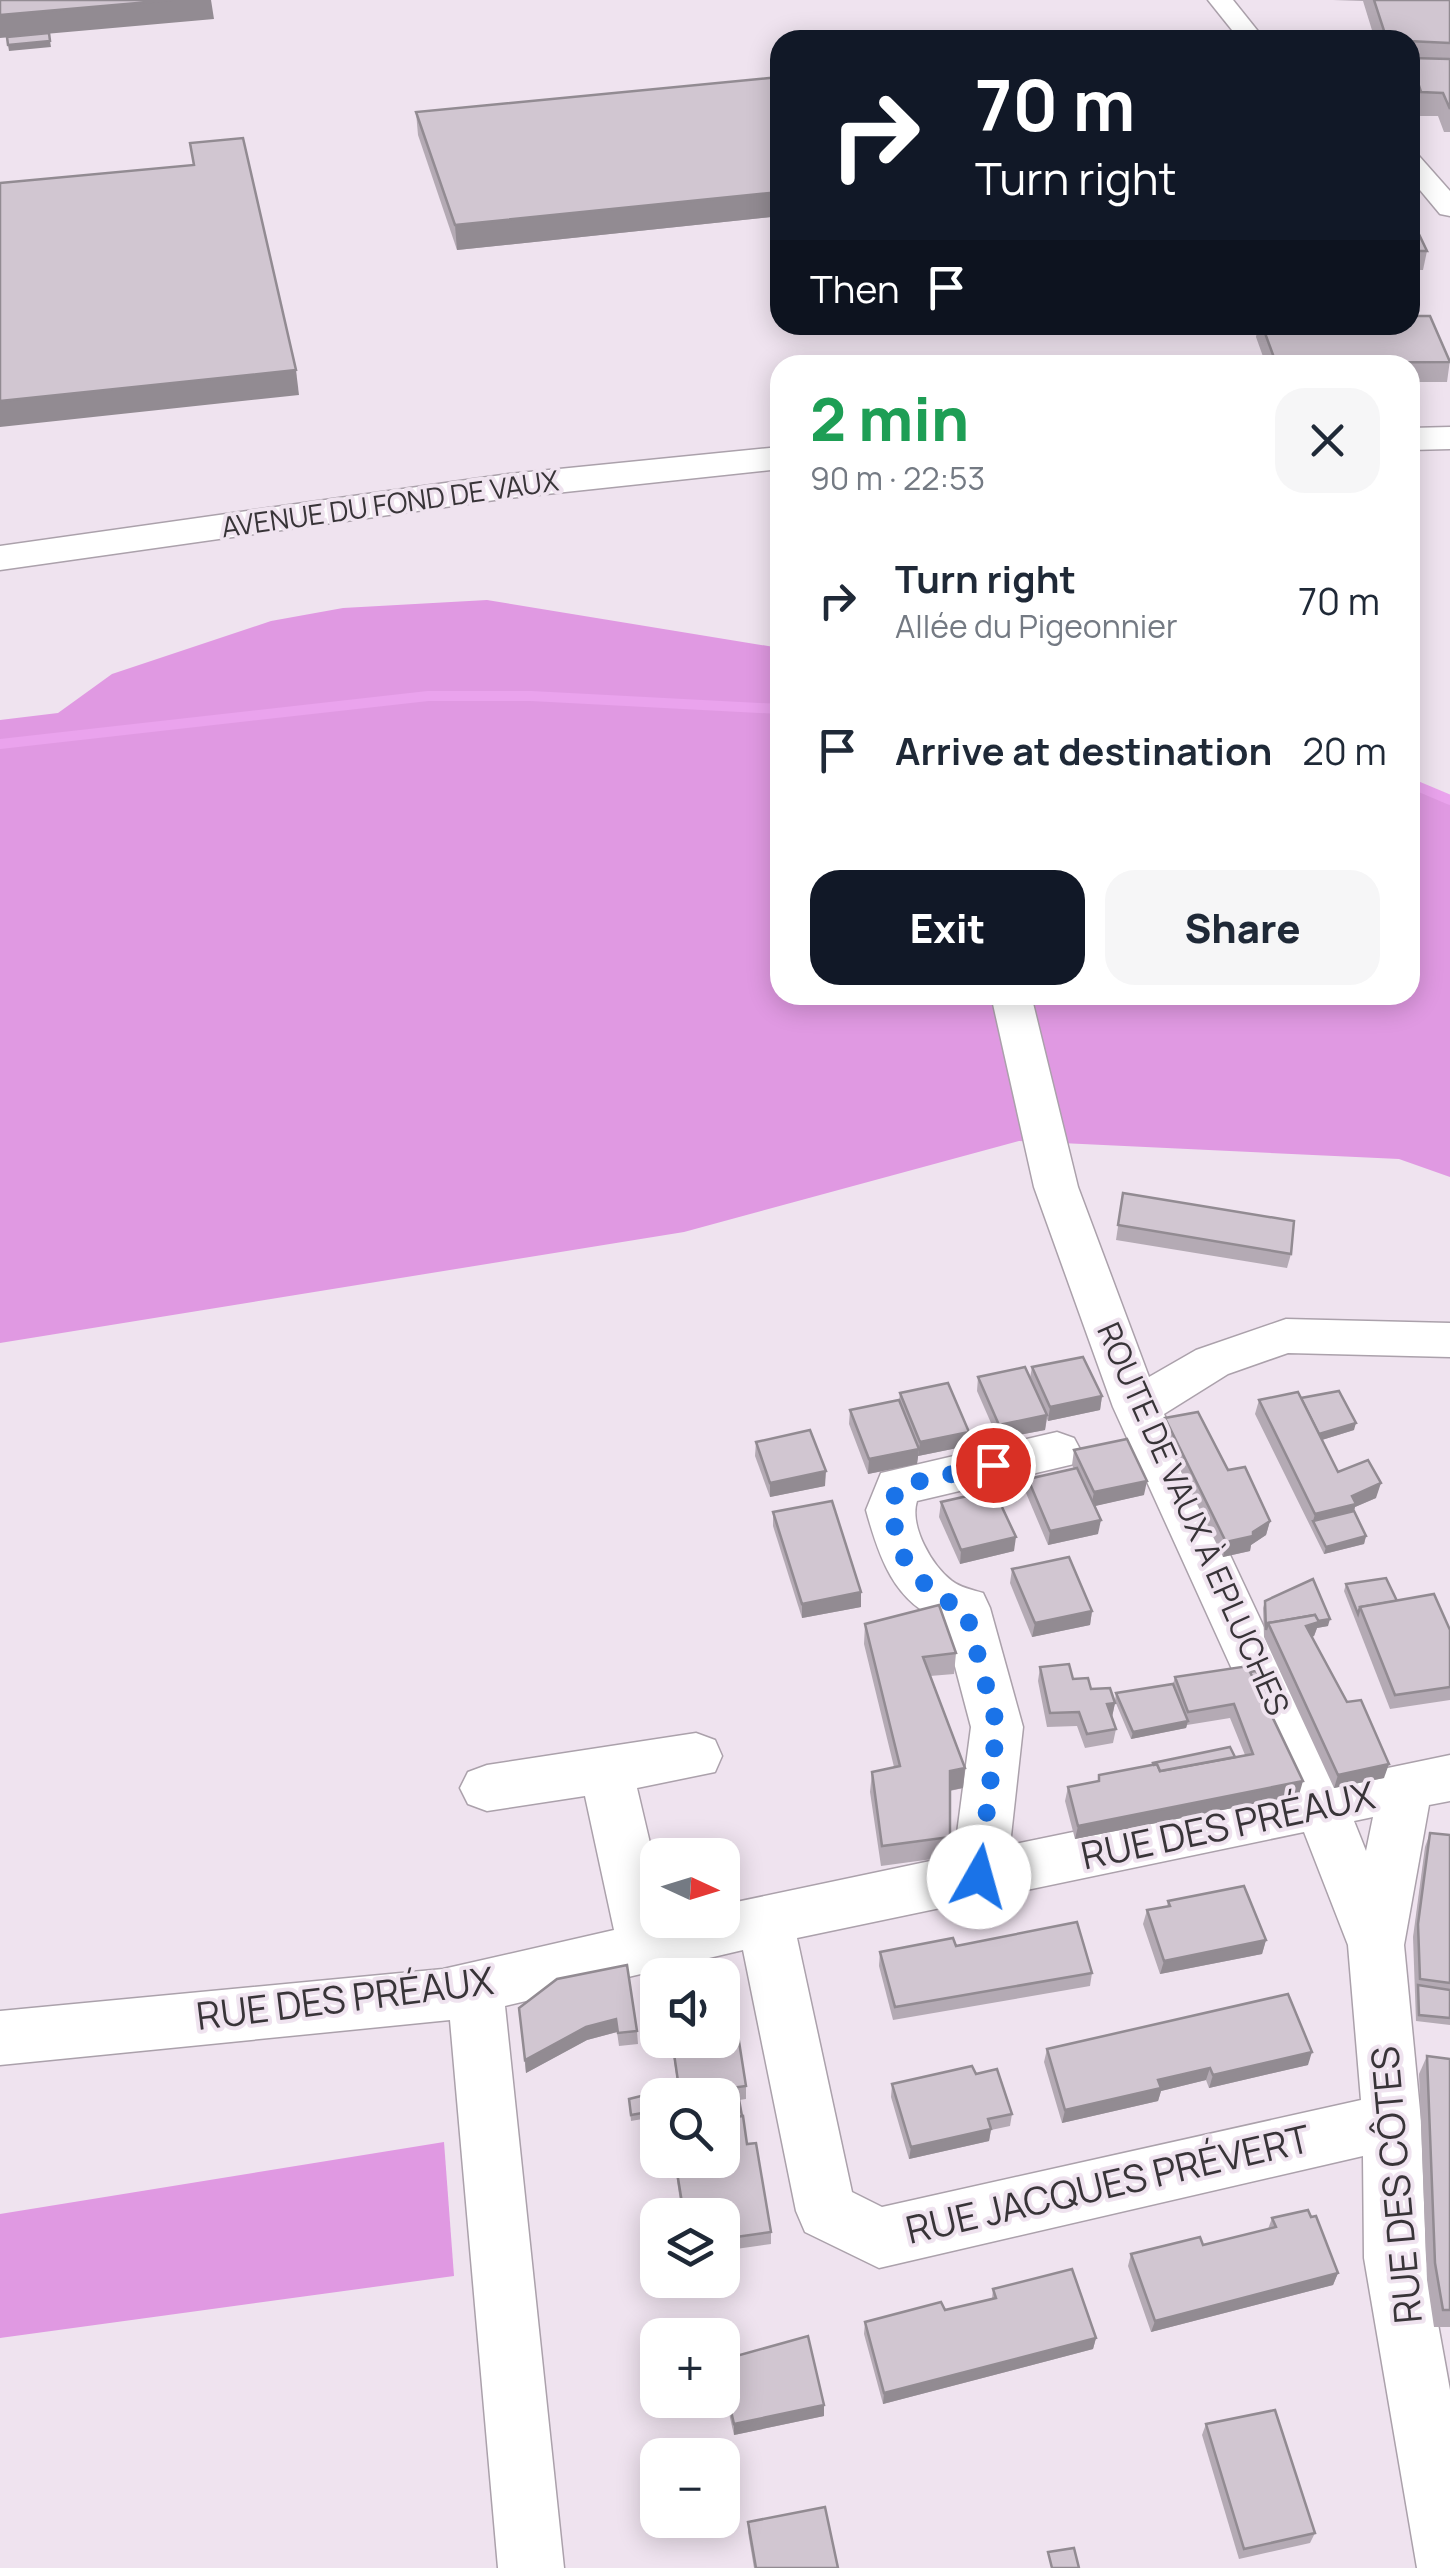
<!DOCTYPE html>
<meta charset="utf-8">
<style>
:root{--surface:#fff;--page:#f6f6f7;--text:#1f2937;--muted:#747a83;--accent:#111827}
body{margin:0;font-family:Manrope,sans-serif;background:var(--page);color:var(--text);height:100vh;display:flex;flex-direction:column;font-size:38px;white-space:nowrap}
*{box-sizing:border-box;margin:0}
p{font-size:32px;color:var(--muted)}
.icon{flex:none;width:55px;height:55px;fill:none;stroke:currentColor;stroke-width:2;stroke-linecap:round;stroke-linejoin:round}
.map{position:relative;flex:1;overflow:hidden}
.sheet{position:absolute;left:770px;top:355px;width:650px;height:650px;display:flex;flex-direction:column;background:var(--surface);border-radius:30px;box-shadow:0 5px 25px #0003}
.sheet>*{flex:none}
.guide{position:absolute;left:770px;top:30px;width:650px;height:305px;border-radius:30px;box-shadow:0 5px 25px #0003;background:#111827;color:#fff;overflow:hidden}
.needle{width:65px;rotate:94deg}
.fabs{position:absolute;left:640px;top:1838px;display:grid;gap:20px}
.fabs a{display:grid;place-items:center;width:100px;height:100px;border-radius:20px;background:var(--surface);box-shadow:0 5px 25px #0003;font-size:50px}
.pin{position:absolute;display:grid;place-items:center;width:85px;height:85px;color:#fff;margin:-42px;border:5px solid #fff;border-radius:50%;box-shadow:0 2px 10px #0007}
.me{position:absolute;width:110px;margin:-55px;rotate:7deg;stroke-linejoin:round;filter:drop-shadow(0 0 8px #0008)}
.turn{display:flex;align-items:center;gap:35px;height:210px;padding:0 40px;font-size:45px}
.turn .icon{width:130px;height:130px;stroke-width:2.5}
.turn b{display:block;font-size:70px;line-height:85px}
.then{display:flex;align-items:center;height:95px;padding:0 40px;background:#0003;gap:20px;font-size:38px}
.round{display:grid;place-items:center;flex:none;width:105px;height:105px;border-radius:30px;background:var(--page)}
.summary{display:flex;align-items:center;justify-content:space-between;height:170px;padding:0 40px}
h1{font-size:60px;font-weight:800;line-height:75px;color:#1e9e55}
.action{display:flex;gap:20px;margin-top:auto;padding:20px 40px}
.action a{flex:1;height:115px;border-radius:30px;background:var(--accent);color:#fff;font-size:40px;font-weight:800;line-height:115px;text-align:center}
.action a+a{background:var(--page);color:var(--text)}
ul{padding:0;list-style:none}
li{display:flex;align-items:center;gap:30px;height:150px;padding:0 40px}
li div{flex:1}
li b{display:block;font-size:38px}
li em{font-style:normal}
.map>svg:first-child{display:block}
</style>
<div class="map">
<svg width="1450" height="2568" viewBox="0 0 1450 2568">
<rect width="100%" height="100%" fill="#efe3ef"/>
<g fill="#e099e2">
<polygon points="487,600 780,648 780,995 1410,995 1410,782 1450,799 1450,1177 1399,1159 1019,1141 684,1232 0,1343 0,720 58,713 112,674 271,621 343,608"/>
<polygon points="444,2142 454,2276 0,2338 0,2214"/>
</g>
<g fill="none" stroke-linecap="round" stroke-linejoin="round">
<g stroke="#eaa3ed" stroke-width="10">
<polyline points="0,744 428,696 531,696 780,709"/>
<polyline points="1410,783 1450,800"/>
</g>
<g stroke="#aba1ab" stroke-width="3">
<g id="street">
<polygon points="1208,0 1233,0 1265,40 1240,40"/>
<polygon points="1410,154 1419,156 1450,191 1450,216 1440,214 1410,178"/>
<path d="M991,995H1031L1078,1187L1149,1377L1196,1350L1286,1319L1450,1323V1357L1288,1353L1228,1374L1164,1414L1335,1779L1450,1755V1801L1429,1805L1404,1945L1421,2121L1426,2258L1450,2390V2568H1417L1364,2258L1363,2156L879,2268L805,2232L796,2211L743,1950L505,2006L564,2568H498L450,2020L0,2065V2011L443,1969L614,1930L585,1796L487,1811L468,1804L460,1788L468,1772L487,1765L696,1733L715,1740L722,1756L715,1772L637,1788L658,1877V1920H722V1905L954,1856L971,1727L943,1621C894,1603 879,1557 866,1510L881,1473L1057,1432L1074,1438L1081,1451L1074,1464L917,1501C909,1526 932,1566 952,1581C959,1587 973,1590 983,1593L990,1608L1023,1727L1010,1845L1286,1788L1113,1407L1034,1187ZM1373,1817L1366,1851L1354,1821ZM1304,1832L1348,1945L1361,2100L882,2207L852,2192L797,1938Z"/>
</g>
</g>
<g stroke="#aba1ab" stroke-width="3">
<g id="secondary">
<polygon points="1450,427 1450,449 1410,450 1410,428"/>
<polygon points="780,447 780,469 509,498 0,570 0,546 509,474"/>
</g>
</g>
<use href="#street" fill="#fff" fill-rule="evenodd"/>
<use href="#secondary" fill="#fff" fill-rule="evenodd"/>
</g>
<g fill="#b4aab4">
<polygon points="1450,0 1450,132 1444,132 1438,116 1417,116 1410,95 1410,40 1375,40 1363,1 1333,0"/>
<polygon points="780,77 780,216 457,250 418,135 416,112"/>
<polygon points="1410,226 1427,251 1423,270 1410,270"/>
<polygon points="1258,325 1450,360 1447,382 1410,382 1410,365 1266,365 1256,337"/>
<polygon points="1123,1193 1291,1254 1287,1268 1116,1240"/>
<polygon points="1032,1367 1102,1396 1100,1410 1048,1421 1047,1419 1045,1430 998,1439 977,1391 978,1377 1030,1378"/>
<polygon points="900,1393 969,1432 967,1446 918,1456 917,1464 868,1474 849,1424 850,1410 899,1401"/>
<polygon points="1301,1398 1354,1430 1322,1440 1338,1472 1376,1498 1355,1507 1354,1511 1366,1536 1364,1544 1324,1554 1255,1414 1259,1400"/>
<polygon points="1165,1418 1228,1470 1270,1521 1266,1535 1251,1545 1250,1551 1223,1557 1162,1433"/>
<polygon points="756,1442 825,1486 770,1497 755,1456"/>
<polygon points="1074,1450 1144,1495 1094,1506 1098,1534 1048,1545 1026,1493 1028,1479 1074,1469 1072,1465"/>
<polygon points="941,1502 1014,1551 960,1564 939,1517"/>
<polygon points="773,1512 861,1607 802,1618 773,1526"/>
<polygon points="1012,1569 1092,1611 1090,1625 1032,1637 1010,1583"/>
<polygon points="1346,1584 1397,1601 1450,1630 1450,1700 1390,1709 1344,1591"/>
<polygon points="1265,1601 1328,1626 1317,1628 1314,1636 1312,1637 1384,1778 1334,1788 1264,1637 1263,1608"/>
<polygon points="865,1624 956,1653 954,1674 930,1676 963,1788 950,1791 950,1837 947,1857 881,1866 870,1792 872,1772 894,1767 864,1644"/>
<polygon points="1040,1667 1073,1679 1115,1703 1112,1717 1116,1729 1113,1743 1085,1748 1077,1726 1047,1727 1038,1681"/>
<polygon points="1175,1677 1270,1709 1268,1709 1299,1795 1075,1839 1065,1801 1068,1787 1098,1781 1099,1775 1245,1755 1230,1718 1187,1725 1186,1728 1131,1739 1115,1701 1116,1693 1173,1684"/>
<polygon points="1430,1833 1450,1835 1450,2025 1416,2021 1413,1937 1425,1847"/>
<polygon points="1168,1901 1266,1940 1262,1954 1160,1974 1143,1924 1147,1910 1167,1907"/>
<polygon points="956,1946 1092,1973 1090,1986 893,2020 879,1966 880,1952"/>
<polygon points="519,2008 637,2031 638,2044 619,2046 617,2032 587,2040 526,2073"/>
<polygon points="727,2024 746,2086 746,2099 739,2100 747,2144 771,2232 771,2244 722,2251 722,2215 682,2215 674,2160 722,2160 722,2095 679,2095 671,2040 722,2040"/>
<polygon points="1047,2049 1308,2065 1209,2088 1206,2080 1161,2091 1158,2101 1062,2123 1044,2062"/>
<polygon points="1427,2056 1450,2059 1450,2327 1434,2327 1427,2280 1419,2074"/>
<polygon points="892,2084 1012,2114 1010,2126 991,2130 989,2141 909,2159 891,2097"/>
<polygon points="629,2099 648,2112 648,2118 631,2121"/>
<polygon points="1272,2218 1338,2273 1333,2285 1151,2332 1128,2266 1131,2254 1203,2245 1268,2229"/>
<polygon points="993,2289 1096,2338 1093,2349 883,2404 864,2334 865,2322 945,2310 992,2299"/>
<polygon points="722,2360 824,2405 824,2416 734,2435 722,2383"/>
<polygon points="1206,2424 1315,2533 1310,2543 1239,2559 1202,2435"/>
<polygon points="748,2522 838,2568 754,2568 748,2532"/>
</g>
<g fill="#928b92">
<polygon points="172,0 211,0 214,19 0,38 0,15"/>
<polygon points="50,41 51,47 9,51 8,45"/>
<polygon points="780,192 780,216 457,250 455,225"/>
<polygon points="296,370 299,395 0,427 0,401"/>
<polygon points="1102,1396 1100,1410 1048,1421 1050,1407"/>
<polygon points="1047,1415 1045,1430 998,1439 999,1425"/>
<polygon points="1356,1423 1354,1430 1312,1443 1314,1435"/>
<polygon points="969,1432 967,1446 918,1456 920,1442"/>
<polygon points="919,1449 917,1464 868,1474 869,1459"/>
<polygon points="826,1471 825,1486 770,1497 770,1483"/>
<polygon points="1147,1481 1144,1495 1091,1507 1094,1492"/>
<polygon points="1381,1483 1376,1498 1355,1507 1352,1518 1313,1521 1315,1514"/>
<polygon points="1101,1520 1098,1534 1048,1545 1050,1531"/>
<polygon points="1270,1521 1266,1535 1251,1545 1250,1551 1223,1557 1226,1542 1253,1532"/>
<polygon points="1366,1536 1364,1544 1324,1554 1326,1547"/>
<polygon points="1016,1537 1014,1551 960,1564 961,1550"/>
<polygon points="861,1592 861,1607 802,1618 802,1604"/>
<polygon points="1092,1611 1090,1625 1032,1637 1035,1623"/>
<polygon points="1330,1619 1328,1626 1317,1628 1314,1636 1302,1640 1271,1629"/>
<polygon points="1115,1703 1112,1717 1107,1704"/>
<polygon points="1188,1721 1186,1728 1131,1739 1133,1732"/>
<polygon points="1389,1764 1384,1778 1334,1788 1338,1775"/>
<polygon points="965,1768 963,1788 947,1791 950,1771"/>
<polygon points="1303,1781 1299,1795 1075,1839 1078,1826"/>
<polygon points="1266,1940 1262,1954 1160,1974 1164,1961"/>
<polygon points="616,2019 617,2032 587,2040 526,2073 525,2060 586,2027"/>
<polygon points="1312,2052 1308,2065 1209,2088 1213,2075"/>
<polygon points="1210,2068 1206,2080 1161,2091 1158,2101 1062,2123 1065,2110 1158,2080"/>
<polygon points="991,2129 989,2141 909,2159 911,2147"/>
<polygon points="1338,2273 1333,2285 1151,2332 1155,2321"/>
<polygon points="1096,2338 1093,2349 883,2404 884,2393"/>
<polygon points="824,2405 824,2416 734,2435 734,2424"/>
</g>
<g fill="#d1c6d1" stroke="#928b92" stroke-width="2.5">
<polygon points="0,0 172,0 0,15"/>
<polygon points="1374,0 1450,0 1450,43 1387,40"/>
<polygon points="49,33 50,41 8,45 7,37"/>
<polygon points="1410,58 1450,59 1450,109 1443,93 1421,92"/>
<polygon points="780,77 780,192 455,225 416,112"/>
<polygon points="243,138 296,370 0,401 0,183 194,165 190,143"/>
<polygon points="1410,226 1415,226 1427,251 1410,251"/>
<polygon points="1410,316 1430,316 1450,362 1276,363 1262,325 1410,325"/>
<polygon points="1123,1193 1294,1221 1291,1254 1118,1225"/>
<polygon points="1083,1357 1102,1396 1050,1407 1032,1367"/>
<polygon points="1025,1367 1047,1415 999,1425 978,1377"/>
<polygon points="948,1383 969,1432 920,1442 900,1393"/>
<polygon points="1339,1391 1356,1423 1319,1434 1301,1398"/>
<polygon points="1298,1392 1338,1472 1368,1460 1381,1483 1352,1496 1356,1504 1315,1514 1259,1400"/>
<polygon points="899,1400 919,1449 869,1459 850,1410"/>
<polygon points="1198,1412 1228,1470 1245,1467 1270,1521 1253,1532 1253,1536 1226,1542 1165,1418"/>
<polygon points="810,1430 826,1471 770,1483 756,1442"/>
<polygon points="1127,1439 1147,1481 1094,1492 1074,1450"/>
<polygon points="1077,1468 1101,1520 1050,1531 1028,1479"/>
<polygon points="994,1490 1016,1537 961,1550 941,1502"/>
<polygon points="832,1501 861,1592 802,1604 773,1512"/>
<polygon points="1354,1511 1366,1536 1326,1547 1313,1521"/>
<polygon points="1069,1557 1092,1611 1035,1623 1012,1569"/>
<polygon points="1386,1578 1397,1601 1360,1607 1358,1614 1346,1584"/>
<polygon points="1313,1579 1330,1619 1318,1621 1315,1615 1268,1623 1266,1630 1265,1601"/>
<polygon points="1434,1594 1450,1630 1450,1687 1395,1695 1360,1607"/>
<polygon points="939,1605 956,1653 923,1657 965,1768 950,1771 950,1837 882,1846 872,1772 900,1766 865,1624"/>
<polygon points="1315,1615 1319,1622 1306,1626 1347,1702 1361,1700 1389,1764 1338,1775 1268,1623"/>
<polygon points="1069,1664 1073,1679 1088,1678 1091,1689 1110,1688 1115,1703 1107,1704 1116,1729 1087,1734 1079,1712 1050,1713 1040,1667"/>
<polygon points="1248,1666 1303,1781 1078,1826 1068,1787 1099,1781 1099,1775 1157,1764 1160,1771 1253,1754 1234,1704 1188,1712 1175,1677"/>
<polygon points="1256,1671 1272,1702 1266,1704 1250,1672"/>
<polygon points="1173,1684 1188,1721 1133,1732 1116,1693"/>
<polygon points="1230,1747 1235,1757 1160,1771 1157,1764 1154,1765 1153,1763"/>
<polygon points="1430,1833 1450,1835 1450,1983 1420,1979 1418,1924"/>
<polygon points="1244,1886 1266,1940 1164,1961 1147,1910 1170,1906 1168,1901"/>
<polygon points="1077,1922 1092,1973 895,2007 880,1952 953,1938 956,1946"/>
<polygon points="627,1965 637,2031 618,2033 616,2019 586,2027 525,2060 519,2008 557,1979"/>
<polygon points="1418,1985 1450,1990 1450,2018 1419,2015"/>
<polygon points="1288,1994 1312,2052 1213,2075 1210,2068 1158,2080 1161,2088 1065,2110 1047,2049"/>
<polygon points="722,1996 729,2036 738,2035 746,2086 680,2095 672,2040 722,2040"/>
<polygon points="736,2023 738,2035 729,2036 727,2024"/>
<polygon points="1427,2056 1450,2059 1450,2310 1443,2310 1435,2263"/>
<polygon points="972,2066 976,2074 997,2069 1012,2114 988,2119 991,2129 911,2147 892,2084"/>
<polygon points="738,2094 742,2116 722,2119 722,2096"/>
<polygon points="645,2095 648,2112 631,2115 629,2099"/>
<polygon points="743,2116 747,2144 756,2143 771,2232 722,2239 722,2215 684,2215 675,2160 722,2160 722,2119"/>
<polygon points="1308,2210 1311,2217 1316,2216 1338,2273 1155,2321 1131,2254 1200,2237 1203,2245 1276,2227 1272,2218"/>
<polygon points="1072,2269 1096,2338 884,2393 865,2322 941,2302 945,2310 996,2298 993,2289"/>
<polygon points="808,2336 824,2405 734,2424 722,2372 722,2360"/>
<polygon points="1275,2410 1315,2533 1244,2549 1206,2424"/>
<polygon points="825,2507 838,2568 756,2568 748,2522"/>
<polygon points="1074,2548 1079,2568 1052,2568 1048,2552"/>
</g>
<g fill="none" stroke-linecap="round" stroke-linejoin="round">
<polyline stroke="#1a73e8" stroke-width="18" stroke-dasharray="0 32.4" points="979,1877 997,1726 965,1608 935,1597 903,1556 890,1510 898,1486 993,1465"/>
</g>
<g text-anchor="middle" stroke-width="8" stroke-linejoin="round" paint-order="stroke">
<g font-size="28" fill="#383438" stroke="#efe3ef">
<text transform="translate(390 504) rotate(-8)" y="10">AVENUE DU FOND DE VAUX</text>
</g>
<g font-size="32" fill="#383438" stroke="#efe3ef">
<text transform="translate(1193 1519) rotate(66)" y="11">ROUTE DE VAUX À EPLUCHES</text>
</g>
<g font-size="38" fill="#383438" stroke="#efe3ef">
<text transform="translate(1228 1826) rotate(-12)" y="13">RUE DES PRÉAUX</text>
<text transform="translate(345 1999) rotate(-7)" y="13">RUE DES PRÉAUX</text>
<text transform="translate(1108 2185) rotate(-13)" y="13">RUE JACQUES PRÉVERT</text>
<text transform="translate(1397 2185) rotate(-95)" y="13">RUE DES CÔTES</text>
</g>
</g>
</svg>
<div class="fabs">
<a><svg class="needle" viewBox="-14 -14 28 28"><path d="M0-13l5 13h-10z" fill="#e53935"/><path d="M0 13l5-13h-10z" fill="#747a83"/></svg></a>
<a><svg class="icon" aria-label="sound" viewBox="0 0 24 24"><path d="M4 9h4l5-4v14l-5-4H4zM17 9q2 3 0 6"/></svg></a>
<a><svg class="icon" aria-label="search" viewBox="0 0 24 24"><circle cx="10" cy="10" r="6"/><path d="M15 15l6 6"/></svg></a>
<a><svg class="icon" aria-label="layers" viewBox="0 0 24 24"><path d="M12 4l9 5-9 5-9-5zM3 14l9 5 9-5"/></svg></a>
<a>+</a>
<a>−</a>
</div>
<div class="pin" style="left:993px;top:1465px;background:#d93025"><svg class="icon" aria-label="arrive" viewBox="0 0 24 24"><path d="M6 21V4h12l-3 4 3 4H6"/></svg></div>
<svg class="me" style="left:979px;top:1877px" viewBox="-20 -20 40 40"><circle r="19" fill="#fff"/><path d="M0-13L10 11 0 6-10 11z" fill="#1a73e8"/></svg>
<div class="guide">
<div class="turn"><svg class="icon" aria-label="right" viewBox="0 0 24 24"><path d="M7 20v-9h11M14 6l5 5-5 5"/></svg><div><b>70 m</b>Turn right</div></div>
<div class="then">Then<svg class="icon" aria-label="arrive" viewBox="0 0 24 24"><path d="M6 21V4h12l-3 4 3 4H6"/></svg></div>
</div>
<section class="sheet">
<div class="summary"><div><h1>2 min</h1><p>90 m · 22:53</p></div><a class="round"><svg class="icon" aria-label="close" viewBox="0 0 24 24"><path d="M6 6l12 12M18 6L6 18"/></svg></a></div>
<ul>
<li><svg class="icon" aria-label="right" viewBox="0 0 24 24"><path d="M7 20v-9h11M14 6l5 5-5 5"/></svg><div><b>Turn right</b><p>Allée du Pigeonnier</p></div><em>70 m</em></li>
<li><svg class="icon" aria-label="arrive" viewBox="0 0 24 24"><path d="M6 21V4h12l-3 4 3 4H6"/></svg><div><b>Arrive at destination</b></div><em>20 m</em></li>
</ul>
<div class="action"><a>Exit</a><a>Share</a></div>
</section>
</div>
